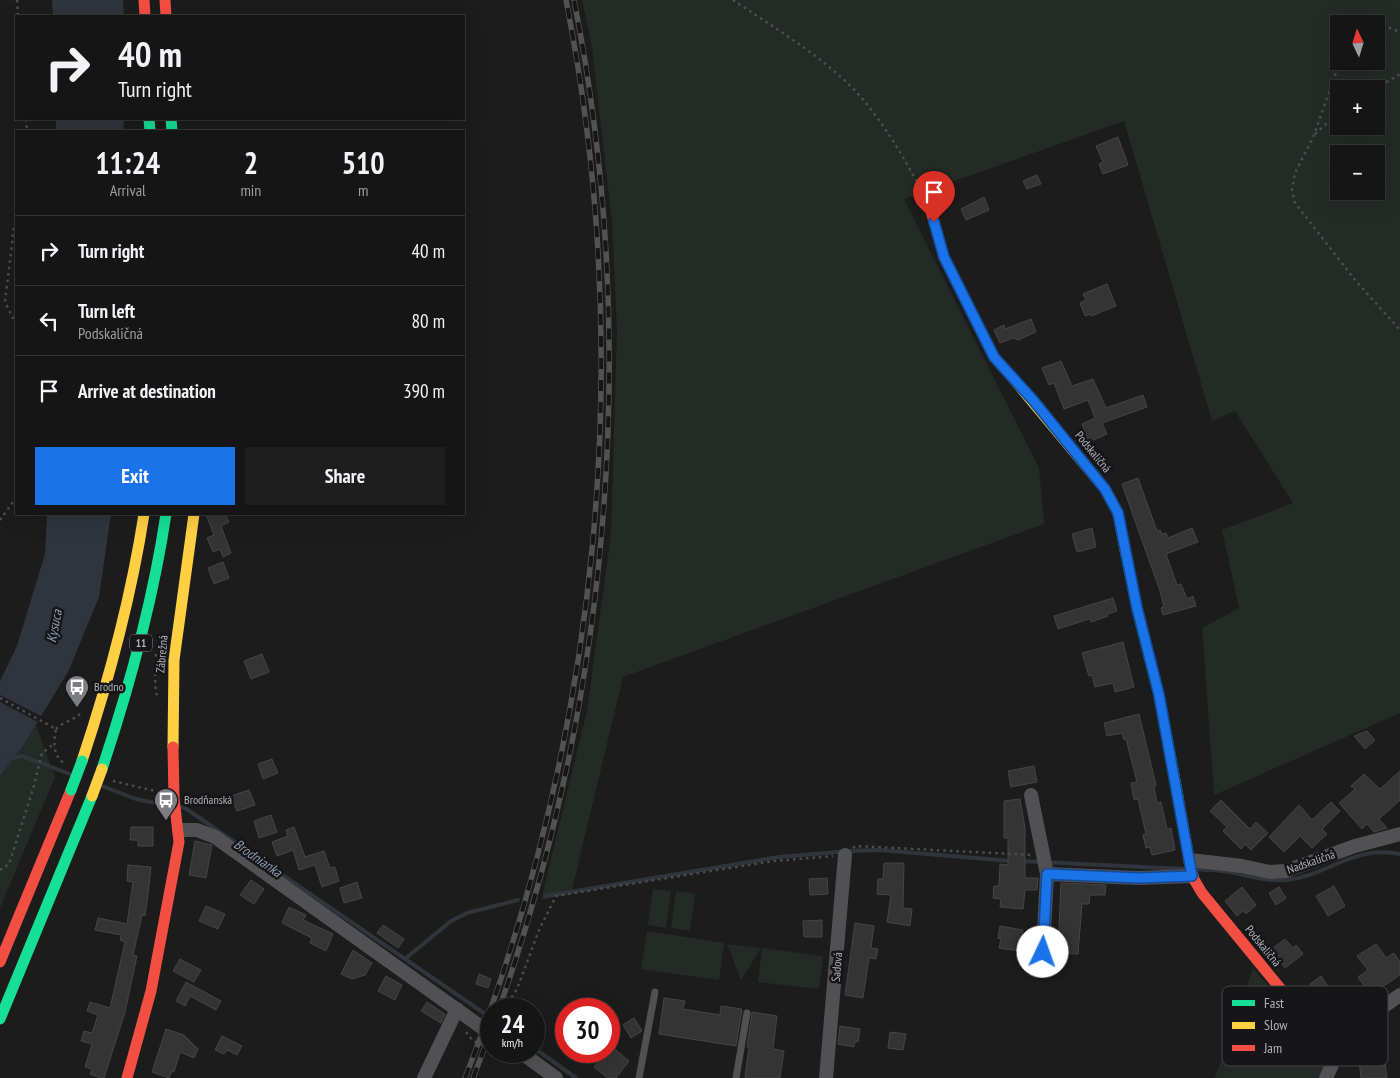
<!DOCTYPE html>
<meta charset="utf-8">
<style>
:root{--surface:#151515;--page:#1e1e1e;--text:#f1f3f6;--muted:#9d9fa0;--line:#343434;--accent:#1a73e8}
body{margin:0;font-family:"PT Sans Narrow",sans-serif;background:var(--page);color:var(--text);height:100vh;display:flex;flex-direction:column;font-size:19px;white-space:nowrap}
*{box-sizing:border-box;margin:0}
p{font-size:16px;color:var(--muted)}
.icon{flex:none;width:28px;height:28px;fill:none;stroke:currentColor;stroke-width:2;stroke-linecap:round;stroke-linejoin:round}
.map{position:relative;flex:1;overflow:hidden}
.drawer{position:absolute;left:15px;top:130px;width:450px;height:385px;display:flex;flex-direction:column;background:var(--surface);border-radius:0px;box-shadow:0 5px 20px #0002,0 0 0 1px var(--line)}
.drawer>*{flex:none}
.top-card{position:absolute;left:15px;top:15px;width:450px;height:105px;border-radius:0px;box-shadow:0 5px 20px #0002,0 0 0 1px var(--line);background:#151515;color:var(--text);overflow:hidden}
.needle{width:32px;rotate:356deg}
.fabs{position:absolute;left:1330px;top:15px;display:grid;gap:10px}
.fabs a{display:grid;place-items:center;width:55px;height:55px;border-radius:0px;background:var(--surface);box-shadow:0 5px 20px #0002,0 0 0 1px var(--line);font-size:25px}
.speed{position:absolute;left:480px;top:998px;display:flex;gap:10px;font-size:25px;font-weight:700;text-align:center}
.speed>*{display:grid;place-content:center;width:65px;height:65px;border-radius:50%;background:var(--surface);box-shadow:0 5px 20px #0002,0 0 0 1px var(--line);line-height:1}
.speed small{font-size:12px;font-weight:400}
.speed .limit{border:8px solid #d22;background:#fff;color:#111}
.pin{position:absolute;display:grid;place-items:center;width:42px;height:42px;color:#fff;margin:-51px -21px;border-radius:50% 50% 50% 0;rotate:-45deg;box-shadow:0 0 5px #0007}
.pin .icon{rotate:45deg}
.me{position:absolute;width:55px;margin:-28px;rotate:3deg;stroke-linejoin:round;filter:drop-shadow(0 0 4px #0008)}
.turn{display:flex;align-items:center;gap:18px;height:105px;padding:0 20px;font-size:22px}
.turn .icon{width:65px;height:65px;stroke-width:2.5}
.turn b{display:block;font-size:35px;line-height:42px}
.eta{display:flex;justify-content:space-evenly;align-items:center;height:85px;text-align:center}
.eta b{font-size:30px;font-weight:700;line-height:35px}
.primary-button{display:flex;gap:10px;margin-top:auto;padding:10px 20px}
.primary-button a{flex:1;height:58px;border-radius:0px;background:var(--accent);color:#fff;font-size:20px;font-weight:700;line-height:58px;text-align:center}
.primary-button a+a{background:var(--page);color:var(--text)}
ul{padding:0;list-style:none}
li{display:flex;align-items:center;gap:15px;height:70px;padding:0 20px;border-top:1px solid var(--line)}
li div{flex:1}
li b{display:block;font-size:19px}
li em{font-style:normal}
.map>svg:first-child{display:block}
</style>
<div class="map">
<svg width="1400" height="1078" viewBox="0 0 1400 1078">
<rect width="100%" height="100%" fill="#1c1c1c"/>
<g fill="#242b26" fill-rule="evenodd">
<path d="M582,0H1400V713L1214,795L1202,628L1239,608L1222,530L1293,503L1235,411L1212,421L1124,121L904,199L1039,468L1044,524L623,677L571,894L541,900L587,711L611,534L617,329L612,222L592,48ZM1339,24H1376V61H1339ZM1339,89H1376V126H1339ZM1339,154H1376V191H1339Z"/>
<polygon points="36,725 55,777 0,908 0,776 23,746"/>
<polygon points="653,889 671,891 666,928 648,925"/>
<polygon points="676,891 695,894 690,931 671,928"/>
<polygon points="647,931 724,943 719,980 641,969"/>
<polygon points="727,944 761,948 741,980"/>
<polygon points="762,948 823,956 819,989 758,982"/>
<path d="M1253,968L1319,1046C1323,1058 1326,1066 1320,1078H1215Z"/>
</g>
<g fill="#30353d">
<polygon points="52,0 123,0 124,16 53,16"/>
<polygon points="56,119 124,119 123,131 56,131"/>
<polygon points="47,514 111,514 99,597 69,670 23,746 0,776 0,681 17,646 45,554"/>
</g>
<polygon fill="#1c1c1c" points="0,695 43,717 40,723 0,702"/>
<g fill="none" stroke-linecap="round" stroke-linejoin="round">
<g stroke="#30353d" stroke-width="4">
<polyline points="0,760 22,756 70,774"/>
<polyline points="102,786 136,799 170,806"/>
<polyline points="181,807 185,808 491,1018"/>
<polyline points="1021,861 1184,869"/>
<path d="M1196,869C1205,870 1214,870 1223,871C1245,874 1264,882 1287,880C1330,875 1352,845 1400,854"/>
<polyline points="546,896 779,857 849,851 879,850 1012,861"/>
<polyline points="405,959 451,921 467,913 518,900"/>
<polyline points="534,1048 576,1078"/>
</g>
</g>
<g fill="#343434" stroke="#454548">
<polygon points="1118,137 1128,165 1103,174 1099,164 1103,162 1096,146"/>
<polygon points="1037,175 1041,184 1027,189 1023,181"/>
<polygon points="984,197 989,210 966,220 961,209"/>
<polygon points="1107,284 1116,306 1091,316 1091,314 1085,316 1080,303 1086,300 1083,294"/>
<polygon points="1031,319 1036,332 1018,340 1013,338 1000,343 994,330 1004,325 1005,329"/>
<polygon points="1061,361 1072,386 1093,379 1106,408 1143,395 1147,407 1102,423 1107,434 1089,442 1082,424 1095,418 1088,400 1064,409 1054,383 1049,385 1042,368"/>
<polygon points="1138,478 1157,531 1160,530 1162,534 1166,533 1168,538 1192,528 1198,542 1166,554 1177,585 1181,584 1187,599 1193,596 1196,606 1163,615 1161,608 1164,607 1160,591 1122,484"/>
<polygon points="206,514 225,514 229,522 221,526 231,553 223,557 220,549 213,552 207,538 214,535"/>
<polygon points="1092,528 1096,547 1077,552 1072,534"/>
<polygon points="223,562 229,578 214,584 208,568"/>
<polygon points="1113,598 1117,611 1107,614 1108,616 1091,622 1090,619 1086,620 1058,629 1054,616"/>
<polygon points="1123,642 1134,687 1115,692 1113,683 1095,687 1092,675 1089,676 1082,653"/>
<polygon points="262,654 269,672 251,679 244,661"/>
<polygon points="1139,714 1156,785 1154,787 1157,803 1161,802 1167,829 1171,828 1175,850 1152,855 1150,847 1146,848 1143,835 1146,834 1138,799 1134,800 1131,783 1137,782 1126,739 1124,740 1122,733 1107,736 1104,723"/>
<polygon points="1367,731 1375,740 1365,749 1354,736"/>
<polygon points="272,759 278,773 263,779 258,764"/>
<polygon points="1034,766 1037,782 1011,787 1008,771"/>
<polygon points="1400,771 1400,800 1379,819 1387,828 1374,832 1367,824 1362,829 1339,803 1355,789 1351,786 1364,774 1380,789"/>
<polygon points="249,790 255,805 237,811 231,796"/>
<polygon points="1020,799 1025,828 1025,878 1038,878 1037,890 1025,890 1023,909 1000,907 1001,899 993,898 994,886 999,886 1000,864 1008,865 1008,838 1004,838 1004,801"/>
<polygon points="1221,800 1250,829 1256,822 1268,833 1251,850 1245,844 1241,849 1223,831 1227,827 1210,811"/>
<polygon points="1331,802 1340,811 1322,829 1327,834 1312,848 1300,836 1284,852 1269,837 1299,805 1312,820"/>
<polygon points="271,815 277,832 259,838 254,821"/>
<polygon points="131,827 153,827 153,846 138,846 138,840 130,840"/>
<polygon points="294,827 305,857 324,851 330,868 335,867 339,881 322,887 315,865 299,870 293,850 277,856 272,842 288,836 286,830"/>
<polygon points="195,841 212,845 206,878 189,875"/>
<polygon points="884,863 904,863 903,908 912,909 910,926 887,922 891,895 877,894 878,879 883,879"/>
<polygon points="128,865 151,867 149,886 145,916 142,915 133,955 137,956 125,1012 104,1078 101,1078 90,1074 92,1069 85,1067 92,1044 81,1041 84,1031 92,1033 98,1015 87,1011 90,1002 110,1008 125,942 120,940 121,935 95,930 98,918 127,924 133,882 127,881"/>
<polygon points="827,878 828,894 810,895 809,879"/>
<polygon points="251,880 264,889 254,904 240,895"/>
<polygon points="357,882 362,898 344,903 340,888"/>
<polygon points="1061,883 1106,885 1105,895 1090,895 1089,904 1082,904 1078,954 1058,953"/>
<polygon points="1334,886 1345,906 1328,916 1316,896"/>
<polygon points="1242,887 1256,905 1246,914 1243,911 1237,916 1225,901"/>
<polygon points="1279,887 1286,898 1276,905 1269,893"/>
<polygon points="206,906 225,914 218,929 199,921"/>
<polygon points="289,907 306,915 303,920 333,934 326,951 310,943 312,938 282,923"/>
<polygon points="822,920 822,937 804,937 803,921"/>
<polygon points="855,923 874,926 871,948 878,949 876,959 869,958 863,998 845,995"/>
<polygon points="383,925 404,939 398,948 377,933"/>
<polygon points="1000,926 1023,930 1019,951 999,948 1001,939 998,938"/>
<polygon points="1285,939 1293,948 1296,945 1303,954 1285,968 1271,950"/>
<polygon points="1376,944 1386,958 1394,953 1400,962 1400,975 1370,995 1358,977 1368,970 1357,956"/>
<polygon points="353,950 372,963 365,975 352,979 341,974"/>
<polygon points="180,959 201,970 194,982 173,971"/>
<polygon points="479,974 491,979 488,988 476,984"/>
<polygon points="386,976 402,985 395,1000 378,991"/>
<polygon points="1321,976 1333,994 1337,991 1349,1009 1333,1019 1310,984"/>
<polygon points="186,982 221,1001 216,1010 190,996 185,1006 176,1001"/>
<polygon points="664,998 685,1001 683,1009 720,1015 721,1006 741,1009 742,1010 736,1046 659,1034"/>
<polygon points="427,1002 445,1014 441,1023 421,1011"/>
<polygon points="752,1012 777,1016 773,1049 784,1051 780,1078 745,1078 749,1047 747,1047"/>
<polygon points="634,1018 642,1031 631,1038 623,1025"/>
<polygon points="840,1026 860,1029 858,1042 855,1041 854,1047 838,1044"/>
<polygon points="166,1029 184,1035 198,1049 194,1058 180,1052 174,1072 172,1071 169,1078 152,1072"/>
<polygon points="890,1032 906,1034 903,1050 888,1048"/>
<polygon points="222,1036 242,1046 237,1055 227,1050 224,1054 215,1050"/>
<polygon points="611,1046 629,1061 616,1078 608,1078 594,1067"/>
<polygon points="1384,1056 1387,1078 1361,1078 1359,1059"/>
</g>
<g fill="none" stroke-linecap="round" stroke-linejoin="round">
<g stroke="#4c4d4f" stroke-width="2.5" stroke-dasharray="2.5 4" stroke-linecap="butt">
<polyline points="17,0 18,16"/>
<path d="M733,0C773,27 827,59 859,95C884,123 904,158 922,191"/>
<polyline points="1376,26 1388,27 1400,32"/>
<polyline points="1340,61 1314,135 1295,173 1292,190 1295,203 1355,280 1400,330"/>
<polyline points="1375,89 1400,74"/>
<polyline points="26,119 27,131"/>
<polyline points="1315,134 1339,112"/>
<polyline points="16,222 14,226 5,302 16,324"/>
<polyline points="0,520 16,498"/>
<polyline points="156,654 155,685 157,696"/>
<path d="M0,698L56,729C54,741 52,755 64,763"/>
<path d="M56,729C63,722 72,721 80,714"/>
<polyline points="113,781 159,792"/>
<polyline points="853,848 856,846 1032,855"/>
<polyline points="0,870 9,864 33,789 42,753 54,744"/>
<polyline points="508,1003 517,989 539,930 556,896 717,870 774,861 833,856"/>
<polyline points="466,1032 473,1041 483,1045"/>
</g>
<g stroke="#515154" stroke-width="7">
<polyline points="639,1078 655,992"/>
<polyline points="736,1078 747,1013"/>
</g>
<g stroke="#515154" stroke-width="14">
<polyline points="1031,795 1047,874 1042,971"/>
<polyline points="179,830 197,830 215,837 491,1034"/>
<polyline points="1190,860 1242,866 1270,872 1286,871 1355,846 1400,834"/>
<polyline points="1047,874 1138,878 1192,876"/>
<polyline points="519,1051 556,1078"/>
<polyline points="424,1078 457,1009"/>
<polyline points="826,1078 845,855"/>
<path d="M1326,1078C1342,1038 1364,1019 1400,995"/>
</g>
<g stroke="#16e098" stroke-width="11">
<polyline points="149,119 150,131"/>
<polyline points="171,119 172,131"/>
<polyline points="1126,554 1137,608 1159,695 1178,797"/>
<path d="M102,769C130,685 153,601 166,514"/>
<polyline points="0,1019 92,796"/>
</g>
<g stroke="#ffcf43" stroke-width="11">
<polyline points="1012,377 1105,489 1118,513 1126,554"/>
<polyline points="173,747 174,660 194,514"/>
<path d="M82,761C109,680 131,598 144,514"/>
</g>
<g stroke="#f24e42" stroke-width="11">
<polyline points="144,0 145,16"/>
<polyline points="165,0 166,16"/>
<polyline points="929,204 944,257 994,357 1012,377"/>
<polyline points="1178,797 1192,876 1202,893 1335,1055"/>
<polyline points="0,962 71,790"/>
<polyline points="127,1078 151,991 179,842 174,798 173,747"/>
</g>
<g stroke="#525254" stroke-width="5.5">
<g id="rail">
<path d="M499,1009C612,688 640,334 574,0"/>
<path d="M465,1078C599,737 637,360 566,0"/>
<polyline points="473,1078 491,1031"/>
</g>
</g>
<use href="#rail" stroke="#161618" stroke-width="4" stroke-dasharray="11" stroke-linecap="butt"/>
<polyline stroke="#16e098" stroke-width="11" points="71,790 82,761"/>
<polyline stroke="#ffcf43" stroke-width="11" points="92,796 102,769"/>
</g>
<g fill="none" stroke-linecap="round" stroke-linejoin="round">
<g stroke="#114b97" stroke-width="12">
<polyline id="route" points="934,222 944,257 994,357 1033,400 1105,489 1118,513 1137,608 1159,695 1192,876 1138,878 1047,874 1043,952"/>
</g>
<use href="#route" stroke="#1a73e8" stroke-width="9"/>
</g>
<defs>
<g id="bus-pin" transform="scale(1.25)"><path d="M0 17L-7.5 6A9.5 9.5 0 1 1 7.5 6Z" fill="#7c7e83" stroke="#161618"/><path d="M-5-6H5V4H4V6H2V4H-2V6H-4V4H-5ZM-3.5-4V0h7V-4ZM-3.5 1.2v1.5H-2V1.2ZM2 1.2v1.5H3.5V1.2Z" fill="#fff"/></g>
</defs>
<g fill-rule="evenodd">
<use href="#bus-pin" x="77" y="687"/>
<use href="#bus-pin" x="166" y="800"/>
</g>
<g text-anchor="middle" stroke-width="5" stroke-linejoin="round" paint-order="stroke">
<rect fill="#161618" stroke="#81838a" stroke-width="1" x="130" y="634.5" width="22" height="17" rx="4"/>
<g font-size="11" font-weight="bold" fill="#afb2bb">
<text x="141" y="647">11</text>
</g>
<g font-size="12" fill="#afb2bb" stroke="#161618">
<text transform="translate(1093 452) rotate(51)" y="4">Podskaličná</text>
<text transform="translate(162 654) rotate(-85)" y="4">Zábrežná</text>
<text transform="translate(1311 862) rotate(-19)" y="4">Nadskaličná</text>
<text transform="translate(1263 946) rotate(51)" y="4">Podskaličná</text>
<text transform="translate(837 967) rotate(-85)" y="4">Sadová</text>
</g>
<g font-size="12" fill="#afb2bb" stroke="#161618" text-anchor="start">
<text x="94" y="691">Brodno</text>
<text x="184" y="804">Brodňanská</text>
</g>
<g font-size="14" font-style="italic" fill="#8a9cb1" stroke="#161618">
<text transform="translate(54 626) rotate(-79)" y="5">Kysuca</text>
<text transform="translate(258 858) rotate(35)" y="5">Brodnianka</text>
</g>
</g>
<rect x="1222" y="986" width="166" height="80" rx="8" fill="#161618" stroke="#444549" stroke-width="1"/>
<rect x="1232" y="1000" width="23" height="6" fill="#16e098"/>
<rect x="1232" y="1022" width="23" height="7" fill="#ffcf43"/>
<rect x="1232" y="1045" width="23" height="6" fill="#f24e42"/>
<g font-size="14" fill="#afb2bb">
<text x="1264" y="1008">Fast</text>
<text x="1264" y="1030">Slow</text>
<text x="1264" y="1053">Jam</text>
</g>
</svg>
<div class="fabs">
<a><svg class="needle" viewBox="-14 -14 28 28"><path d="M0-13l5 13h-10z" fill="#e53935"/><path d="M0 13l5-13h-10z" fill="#9d9fa0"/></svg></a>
<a>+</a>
<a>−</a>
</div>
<div class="speed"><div>24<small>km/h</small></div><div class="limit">30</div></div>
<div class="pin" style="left:934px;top:222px;background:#d93025"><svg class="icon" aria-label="arrive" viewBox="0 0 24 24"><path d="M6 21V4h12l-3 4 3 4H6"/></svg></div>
<svg class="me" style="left:1043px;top:952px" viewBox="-20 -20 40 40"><circle r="19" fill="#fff"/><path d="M0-13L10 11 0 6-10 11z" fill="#1a73e8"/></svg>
<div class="top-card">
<div class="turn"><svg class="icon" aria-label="right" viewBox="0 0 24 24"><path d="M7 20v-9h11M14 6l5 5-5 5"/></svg><div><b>40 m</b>Turn right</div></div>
</div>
<section class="drawer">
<div class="eta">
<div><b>11:24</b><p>Arrival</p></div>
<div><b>2</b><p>min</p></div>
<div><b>510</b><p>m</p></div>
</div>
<ul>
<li><svg class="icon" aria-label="right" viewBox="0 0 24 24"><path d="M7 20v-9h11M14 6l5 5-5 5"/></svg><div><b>Turn right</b></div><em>40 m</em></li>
<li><svg class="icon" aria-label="left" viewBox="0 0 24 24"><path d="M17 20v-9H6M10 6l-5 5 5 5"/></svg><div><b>Turn left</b><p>Podskaličná</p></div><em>80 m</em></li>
<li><svg class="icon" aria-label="arrive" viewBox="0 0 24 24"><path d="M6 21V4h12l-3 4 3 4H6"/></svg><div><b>Arrive at destination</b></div><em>390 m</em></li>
</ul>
<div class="primary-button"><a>Exit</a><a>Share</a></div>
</section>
</div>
